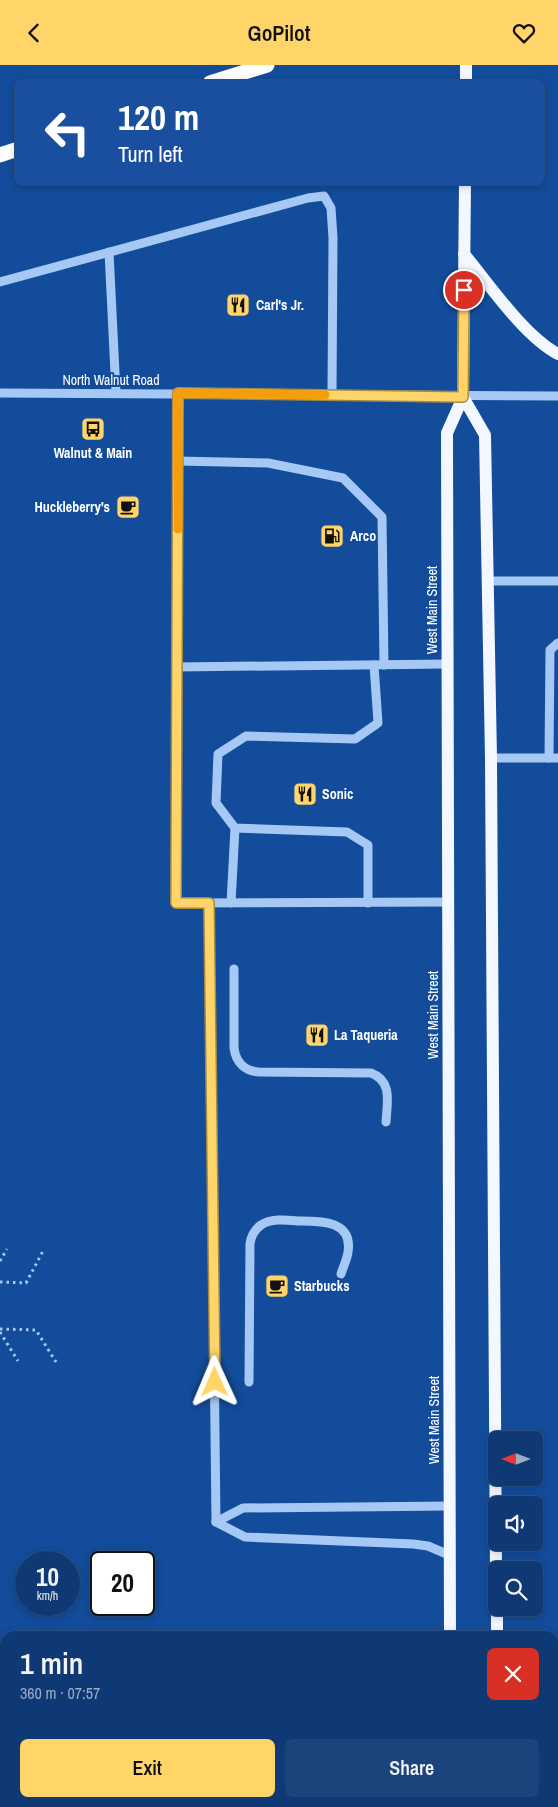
<!DOCTYPE html>
<meta charset="utf-8">
<style>
:root{--surface:#0e3974;--page:#1c447c;--text:#f1f3f6;--muted:#9bacc5;--line:#2e5386;--accent:#ffd569}
body{margin:0;font-family:"Archivo Narrow",sans-serif;background:var(--page);color:var(--text);height:100vh;display:flex;flex-direction:column;font-size:19px;white-space:nowrap}
*{box-sizing:border-box;margin:0}
p{font-size:16px;color:var(--muted)}
.icon{flex:none;width:28px;height:28px;fill:none;stroke:currentColor;stroke-width:2;stroke-linecap:round;stroke-linejoin:round}
.map{position:relative;flex:1;overflow:hidden}
.side{position:absolute;left:0px;top:1566px;width:559px;height:176px;display:flex;flex-direction:column;background:var(--surface);border-radius:15px 15px 0 0;box-shadow:0 2px 8px #0003,0 0 0 1px var(--line)}
.side>*{flex:none}
.guide{position:absolute;left:15px;top:15px;width:529px;height:105px;border-radius:8px;box-shadow:0 2px 8px #0003,0 0 0 1px var(--line);background:#1a4fa0;color:#fff;overflow:hidden}
.needle{width:32px;rotate:270deg}
.controls{position:absolute;left:488px;top:1366px;display:grid;gap:10px}
.controls a{display:grid;place-items:center;width:55px;height:55px;border-radius:8px;background:var(--surface);box-shadow:0 2px 8px #0003,0 0 0 1px var(--line);font-size:25px}
.speed{position:absolute;left:15px;top:1486px;display:flex;gap:10px;font-size:25px;font-weight:700;text-align:center}
.speed>*{display:grid;place-content:center;width:65px;height:65px;border-radius:50%;background:var(--surface);box-shadow:0 2px 8px #0003,0 0 0 1px var(--line);line-height:1}
.speed small{font-size:12px;font-weight:400}
.speed .limit{border:2px solid #111;border-radius:8px;background:#fff;color:#111}
.pin{position:absolute;display:grid;place-items:center;width:42px;height:42px;color:#fff;margin:-21px;border:2px solid #fff;border-radius:50%;box-shadow:0 1px 5px #0007}
.me{position:absolute;width:55px;margin:-28px;rotate:359deg;stroke-linejoin:round;filter:drop-shadow(0 0 4px #0008)}
.turn{display:flex;align-items:center;gap:18px;height:105px;padding:0 20px;font-size:22px}
.turn .icon{width:65px;height:65px;stroke-width:2.5}
.turn b{display:block;font-size:35px;line-height:42px}
.round{display:grid;place-items:center;flex:none;width:52px;height:52px;border-radius:8px;background:var(--page)}
.overview{display:flex;align-items:center;justify-content:space-between;height:85px;padding:0 20px}
h1{font-size:30px;font-weight:600;line-height:38px}
.cta{display:flex;gap:10px;margin-top:auto;padding:10px 20px}
.cta a{flex:1;height:58px;border-radius:8px;background:var(--accent);color:#111;font-size:20px;font-weight:600;line-height:58px;text-align:center}
.cta a+a{background:var(--page);color:var(--text)}
header{display:flex;justify-content:space-between;align-items:center;height:65px;padding:0 20px;background:var(--accent);color:#111;font-size:22px;font-weight:600}
.map>svg:first-child{display:block}
</style>
<header><svg class="icon" aria-label="back" viewBox="0 0 24 24"><path d="M15 5l-7 7 7 7"/></svg>GoPilot<svg class="icon" aria-label="heart" viewBox="0 0 24 24"><path d="M12 20l-8-8c-3-5 5-10 8-4 3-6 11-1 8 4z"/></svg></header>
<div class="map">
<svg width="558" height="1742" viewBox="0 0 558 1742">
<rect width="100%" height="100%" fill="#124c9a"/>
<g fill="none" stroke-linecap="round" stroke-linejoin="round">
<g stroke="#a6c8f4" stroke-width="3" stroke-dasharray="2.5 4" stroke-linecap="butt">
<polyline points="0,1196 7,1184"/>
<polyline points="0,1217 26,1218 43,1186"/>
<polyline points="0,1264 36,1265 56,1297"/>
<polyline points="0,1267 18,1296"/>
</g>
<g stroke="#a6c8f4" stroke-width="9">
<polyline points="109,187 116,328"/>
<polyline points="0,217 308,133 324,131 331,143 333,173 332,330"/>
<polyline points="0,328 558,331"/>
<polyline points="178,328 176,838 448,837"/>
<polyline points="178,396 268,398 343,413 382,452 384,600"/>
<polyline points="487,516 558,516"/>
<polyline points="177,602 447,599"/>
<polyline points="491,693 558,693"/>
<polyline points="549,693 550,585 558,578"/>
<polyline points="209,838 216,1457"/>
<polyline points="231,838 235,763"/>
<polyline points="368,838 368,780 347,767 235,763 216,738 218,689 246,671 355,674 378,658 374,600"/>
<path d="M234,904V983C236,998 245,1006 259,1007L371,1008C393,1016 387,1038 386,1057"/>
<path d="M249,1317L250,1179C251,1171 254,1165 261,1160C272,1153 286,1155 299,1156C320,1156 353,1155 348,1187C347,1195 343,1202 341,1209"/>
<polyline points="216,1457 245,1472 413,1479 428,1481 449,1490"/>
<polyline points="216,1457 243,1443 449,1441"/>
<polyline points="554,1716 558,1716"/>
</g>
<g stroke="#f3f7ff" stroke-width="12">
<polyline points="466,18 466,0"/>
<path d="M464,189C489,219 524,271 558,289"/>
<polyline points="463,332 485,370 491,693 496,1506"/>
<polyline points="497,1542 497,1571"/>
<polyline points="450,1571 447,368 463,332 465,118"/>
<polyline points="451,1738 451,1742"/>
<polyline points="498,1742 498,1738"/>
</g>
<g stroke="#fff" stroke-width="15">
<polyline points="210,18 267,0"/>
<polyline points="0,90 18,84"/>
</g>
</g>
<g fill="none" stroke-linecap="round" stroke-linejoin="round">
<g stroke="#a68a44" stroke-width="12">
<polyline id="route" points="215,1317 209,838 176,838 178,328 463,332 464,225"/>
</g>
<use href="#route" stroke="#ffd569" stroke-width="9"/>
<polyline stroke="#f59e0b" stroke-width="9" points="178,464 178,328 325,330"/>
</g>
<defs>
<g id="restaurant-square" transform="scale(1.25)"><rect x="-9" y="-9" width="18" height="18" rx="4" fill="#ffd569" stroke="#124c9a"/><path d="M-5-6h1v4h1v-4h1v4h1v-4h1v5L-1.5 .5V6h-2V.5L-5-1ZM5-6V6H3V1.5H1.5Q1.5-4 5-6Z" fill="#111"/></g>
<g id="bus-square" transform="scale(1.25)"><rect x="-9" y="-9" width="18" height="18" rx="4" fill="#ffd569" stroke="#124c9a"/><path d="M-5-6H5V4H4V6H2V4H-2V6H-4V4H-5ZM-3.5-4V0h7V-4ZM-3.5 1.2v1.5H-2V1.2ZM2 1.2v1.5H3.5V1.2Z" fill="#111"/></g>
<g id="cafe-square" transform="scale(1.25)"><rect x="-9" y="-9" width="18" height="18" rx="4" fill="#ffd569" stroke="#124c9a"/><path d="M-5.5-4.5H6V0H3Q3 3.5 0 3.5H-2.5Q-5.5 3.5-5.5 0ZM3-3.2v2h1.7v-2ZM-6 4.5H4V6H-6Z" fill="#111"/></g>
<g id="fuel-square" transform="scale(1.25)"><rect x="-9" y="-9" width="18" height="18" rx="4" fill="#ffd569" stroke="#124c9a"/><path d="M-5.5-6h7V0h2V4h1.3V-2.5L3-4.5l.8-.8L6-3V5H2.5V1h-1V6h-7ZM-4.2-4.7v3.2H.2V-4.7Z" fill="#111"/></g>
</defs>
<g fill-rule="evenodd">
<use href="#restaurant-square" x="238" y="240"/>
<use href="#bus-square" x="93" y="364"/>
<use href="#cafe-square" x="128" y="442"/>
<use href="#fuel-square" x="332" y="471"/>
<use href="#restaurant-square" x="305" y="729"/>
<use href="#restaurant-square" x="317" y="970"/>
<use href="#cafe-square" x="277" y="1221"/>
</g>
<g text-anchor="middle" stroke-width="4" stroke-linejoin="round" paint-order="stroke">
<g font-size="14" font-weight="bold" fill="#fff" stroke="#124c9a" text-anchor="start">
<text x="256" y="245">Carl's Jr.</text>
<text x="93" y="393" text-anchor="middle">Walnut &amp; Main</text>
<text x="110" y="447" text-anchor="end">Huckleberry's</text>
<text x="350" y="476">Arco</text>
<text x="322" y="734">Sonic</text>
<text x="334" y="975">La Taqueria</text>
<text x="294" y="1226">Starbucks</text>
</g>
<g font-size="14" fill="#fff" stroke="#124c9a">
<text x="111" y="320">North Walnut Road</text>
<text transform="translate(432 545) rotate(-90)" y="5">West Main Street</text>
<text transform="translate(433 950) rotate(-90)" y="5">West Main Street</text>
<text transform="translate(434 1355) rotate(-90)" y="5">West Main Street</text>
</g>
</g>
</svg>
<div class="controls">
<a><svg class="needle" viewBox="-14 -14 28 28"><path d="M0-13l5 13h-10z" fill="#e53935"/><path d="M0 13l5-13h-10z" fill="#9bacc5"/></svg></a>
<a><svg class="icon" aria-label="sound" viewBox="0 0 24 24"><path d="M4 9h4l5-4v14l-5-4H4zM17 9q2 3 0 6"/></svg></a>
<a><svg class="icon" aria-label="search" viewBox="0 0 24 24"><circle cx="10" cy="10" r="6"/><path d="M15 15l6 6"/></svg></a>
</div>
<div class="speed"><div>10<small>km/h</small></div><div class="limit">20</div></div>
<div class="pin" style="left:464px;top:225px;background:#d93025"><svg class="icon" aria-label="arrive" viewBox="0 0 24 24"><path d="M6 21V4h12l-3 4 3 4H6"/></svg></div>
<svg class="me" style="left:215px;top:1317px" viewBox="-20 -20 40 40"><path d="M0-17L14 15 0 8-14 15z" fill="#ffd569" stroke="#fff" stroke-width="4"/></svg>
<div class="guide">
<div class="turn"><svg class="icon" aria-label="left" viewBox="0 0 24 24"><path d="M17 20v-9H6M10 6l-5 5 5 5"/></svg><div><b>120 m</b>Turn left</div></div>
</div>
<section class="side">
<div class="overview"><div><h1>1 min</h1><p>360 m · 07:57</p></div><a class="round" style="background:#d93025;color:#fff"><svg class="icon" aria-label="close" viewBox="0 0 24 24"><path d="M6 6l12 12M18 6L6 18"/></svg></a></div>
<div class="cta"><a>Exit</a><a>Share</a></div>
</section>
</div>
